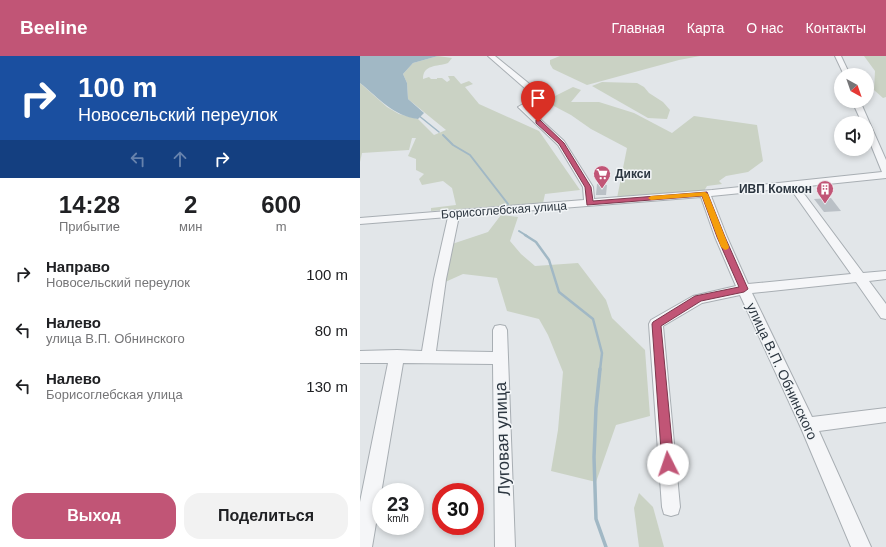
<!DOCTYPE html>
<html lang="ru">
<meta charset="utf-8">
<style>
:root{--surface:#fff;--page:#f2f2f2;--text:#202124;--muted:#757577;--accent:#c15576}
body{margin:0;font-family:Arial,sans-serif;background:var(--page);color:var(--text);height:100vh;display:flex;flex-direction:column;font-size:15px;white-space:nowrap}
*{box-sizing:border-box;margin:0}
p{font-size:13px;color:var(--muted)}
.icon{flex:none;width:22px;height:22px;fill:none;stroke:currentColor;stroke-width:2;stroke-linecap:round;stroke-linejoin:round}
.map{position:relative;flex:1;overflow:hidden}
.panel{display:flex;flex-direction:column;background:var(--surface);width:360px}
.panel>*{flex:none}
.guide{background:#1a4fa0;color:#fff;overflow:hidden}
.needle{width:26px;rotate:140deg}
.fabs{position:absolute;left:474px;top:12px;display:grid;gap:8px}
.fabs a{display:grid;place-items:center;width:40px;height:40px;border-radius:50%;background:var(--surface);box-shadow:0 2px 6px #0003;font-size:20px}
.speed{position:absolute;left:12px;top:427px;display:flex;gap:8px;font-size:20px;font-weight:700;text-align:center}
.speed>*{display:grid;place-content:center;width:52px;height:52px;border-radius:50%;background:var(--surface);box-shadow:0 2px 6px #0003;line-height:1}
.speed small{font-size:10px;font-weight:400}
.speed .limit{border:6px solid #d22;background:#fff;color:#111}
.pin{position:absolute;display:grid;place-items:center;width:34px;height:34px;color:#fff;margin:-41px -17px;border-radius:50% 50% 50% 0;rotate:-45deg;box-shadow:0 0 4px #0007}
.pin .icon{rotate:45deg}
.me{position:absolute;width:44px;margin:-22px;rotate:356deg;stroke-linejoin:round;filter:drop-shadow(0 0 3px #0008)}
.turn{display:flex;align-items:center;gap:14px;height:84px;padding:0 12px;font-size:18px}
.turn .icon{width:52px;height:52px;stroke-width:2.5}
.turn b{display:block;font-size:28px;line-height:34px}
.lanes{display:flex;align-items:center;height:38px;padding:0 12px;background:#0003;justify-content:center;gap:20px;direction:ltr}
.lanes .off{opacity:.35}
.eta{display:flex;justify-content:space-evenly;align-items:center;height:68px;text-align:center}
.eta b{font-size:24px;font-weight:700;line-height:28px}
.button{display:flex;gap:8px;margin-top:auto;padding:8px 12px}
.button a{flex:1;height:46px;border-radius:16px;background:var(--accent);color:#fff;font-size:16px;font-weight:700;line-height:46px;text-align:center}
.button a+a{background:var(--page);color:var(--text)}
ul{padding:0;list-style:none}
li{display:flex;align-items:center;gap:12px;height:56px;padding:0 12px}
li div{flex:1}
li b{display:block;font-size:15px}
li em{font-style:normal}
header{display:flex;align-items:center;gap:24px;box-sizing:border-box;height:56px;padding:0 20px;background:var(--accent);color:#fff}
header strong{font-size:19px}
nav{display:flex;gap:22px;margin-inline-start:auto;font-size:14px}
main{display:flex;flex:1;min-height:0}
.map>svg:first-child{display:block}
</style>
<header>
<strong>Beeline</strong>
<nav><a>Главная</a><a>Карта</a><a>О нас</a><a>Контакты</a></nav>
</header>
<main>
<section class="panel">
<div class="guide">
<div class="turn"><svg class="icon" aria-label="right" viewBox="0 0 24 24"><path d="M7 20v-9h11M14 6l5 5-5 5"/></svg><div><b>100 m</b>Новосельский переулок</div></div>
<div class="lanes"><svg class="icon off" aria-label="left" viewBox="0 0 24 24"><path d="M17 20v-9H6M10 6l-5 5 5 5"/></svg><svg class="icon off" aria-label="ahead" viewBox="0 0 24 24"><path d="M12 20V5M6 11l6-6 6 6"/></svg><svg class="icon" aria-label="right" viewBox="0 0 24 24"><path d="M7 20v-9h11M14 6l5 5-5 5"/></svg></div>
</div>
<div class="eta">
<div><b>14:28</b><p>Прибытие</p></div>
<div><b>2</b><p>мин</p></div>
<div><b>600</b><p>m</p></div>
</div>
<ul>
<li><svg class="icon" aria-label="right" viewBox="0 0 24 24"><path d="M7 20v-9h11M14 6l5 5-5 5"/></svg><div><b>Направо</b><p>Новосельский переулок</p></div><em>100 m</em></li>
<li><svg class="icon" aria-label="left" viewBox="0 0 24 24"><path d="M17 20v-9H6M10 6l-5 5 5 5"/></svg><div><b>Налево</b><p>улица В.П. Обнинского</p></div><em>80 m</em></li>
<li><svg class="icon" aria-label="left" viewBox="0 0 24 24"><path d="M17 20v-9H6M10 6l-5 5 5 5"/></svg><div><b>Налево</b><p>Борисоглебская улица</p></div><em>130 m</em></li>
</ul>
<div class="button"><a>Выход</a><a>Поделиться</a></div>
</section>
<div class="map">
<svg width="526" height="491" viewBox="0 0 526 491">
<rect width="100%" height="100%" fill="#e2e6e9"/>
<g fill="#cad2c4">
<path d="M78,0L92,2L88,7C77,11 63,8 63,23L69,21L71,23H77V22H82L87,26L90,24L88,20H94L101,28L109,25L113,28L105,31L119,48L179,75L220,134L185,138L183,147L71,155V152L96,149L92,132L83,125L62,129L59,123L64,118L56,114V103L48,100L56,82H52L49,94L2,97L0,106V27L27,51L39,58L58,63L74,79L86,74L48,43L47,27L43,18L53,7Z"/>
<polygon points="200,0 340,0 319,4 227,29 193,13 190,8 190,4"/>
<polygon points="504,0 526,0 526,41 523,42 514,34 515,15"/>
<polygon points="242,26 277,27 284,31 289,37 303,46 310,54 307,63 288,62 232,30"/>
<polygon points="213,31 221,34 211,46 239,46 274,57 312,77 334,60 397,69 403,105 388,116 366,120 359,125 362,128 347,130 344,135 257,142 267,92 231,73 211,59 190,48 191,42"/>
<polygon points="141,159 158,161 150,185 161,198 175,210 218,207 246,244 252,262 285,294 290,360 256,369 236,426 191,415 198,374 203,316 188,279 179,263 147,255 137,222 103,218 83,227 92,188 128,176"/>
<polygon points="279,437 293,451 304,491 279,491 274,452"/>
</g>
<path fill="#a1b8c5" d="M0,0H78L53,7L43,18L47,27L48,43L64,57L58,63C33,60 19,42 0,27Z"/>
<g fill="none" stroke-linecap="round" stroke-linejoin="round">
<polyline stroke="#a1b8c5" stroke-width="1.5" points="58,59 79,76"/>
<g stroke="#a1b8c5" stroke-width="2">
<polyline points="83,79 93,89 110,99 148,148"/>
<polyline points="159,175 167,180"/>
</g>
<polyline stroke="#a1b8c5" stroke-width="2.5" points="165,179 176,186 189,204 199,236 233,263 242,297 240,314"/>
<polyline stroke="#a1b8c5" stroke-width="3.5" points="240,313 236,352 234,401 236,463 246,491"/>
</g>
<g fill="#bac0c6">
<polygon points="237,128 247,129 246,139 236,139"/>
<polygon points="471,142 481,155 464,156 454,143"/>
</g>
<g fill="none" stroke-linecap="round" stroke-linejoin="round">
<g stroke="#a8aeb3" stroke-width="2">
<g id="minor">
<path d="M128,0H135L183,39V43L167,51L204,85L233,131L234,143L352,134L522,116L507,79V67H502L492,45H500L526,104V122L439,131L503,217L526,215V223L509,225L526,248V263L521,262L496,226L392,237L452,361L526,352V366L459,375L511,491H491L441,372L380,239L342,247L303,270L320,451L318,458L311,460L304,458L302,451L289,268L291,264L333,240L376,230L355,181L341,141L99,160L86,223L76,295L133,296V274L135,270L140,269L145,270L147,274L155,491H135L133,308L43,307L12,491H0V446L28,307H0V295L37,294L62,295L74,223L88,161L0,168V162L224,144L223,131L198,89L158,51L175,41ZM430,132L491,218L388,228L367,181L351,140Z"/>
<polygon points="475,0 481,0 490,19 484,19"/>
</g>
</g>
<use href="#minor" fill="#f5f6f8" fill-rule="evenodd"/>
</g>
<polygon fill="#c15576" stroke="#7d374d" points="176,64 180,64 204,87 231,131 233,145 347,136 365,181 388,233 384,236 341,245 301,270 314,408 312,413 308,414 304,413 302,408 292,268 293,266 335,240 379,231 357,181 342,140 227,149 225,131 199,88 176,67"/>
<polygon fill="#f59e0b" points="345,136 348,138 369,191 368,193 365,194 361,191 342,140 291,144 288,142 291,140"/>
<defs>
<g id="supermarket-pin" transform="scale(0.9)"><path d="M0 17L-7.5 6A9.5 9.5 0 1 1 7.5 6Z" fill="#c15576" stroke="#f2f5f7"/><path d="M-6-5.5h2.5l.6 2H6L4.5 2H-2.5L-4.4-4H-6ZM-1.5 3.2a1.3 1.3 0 1 0 .1 0ZM3 3.2a1.3 1.3 0 1 0 .1 0Z" fill="#fff"/></g>
<g id="building-pin" transform="scale(0.9)"><path d="M0 17L-7.5 6A9.5 9.5 0 1 1 7.5 6Z" fill="#c15576" stroke="#f2f5f7"/><path d="M-4-6H4V6H1V3H-1V6H-4ZM-2.5-4.3h1.7v1.8h-1.7ZM.8-4.3h1.7v1.8H.8ZM-2.5-1h1.7V.8h-1.7ZM.8-1h1.7V.8H.8Z" fill="#fff"/></g>
</defs>
<g fill-rule="evenodd">
<use href="#supermarket-pin" x="242" y="118"/>
<use href="#building-pin" x="465" y="133"/>
</g>
<g text-anchor="middle" stroke-width="3" stroke-linejoin="round" paint-order="stroke">
<g font-size="12" font-weight="bold" fill="#2c3640" stroke="#f2f5f7" text-anchor="start">
<text x="255" y="122">Дикси</text>
<text x="452" y="137" text-anchor="end">ИВП Комкон</text>
</g>
<g font-size="12" fill="#2c3640" stroke="#f2f5f7">
<text transform="translate(144 154) rotate(-4)" y="4">Борисоглебская улица</text>
</g>
<g font-size="14" fill="#2c3640" stroke="#f2f5f7">
<text transform="translate(422 315) rotate(65)" y="5">улица В.П. Обнинского</text>
</g>
<g font-size="17" fill="#2c3640" stroke="#f2f5f7">
<text transform="translate(142 383) rotate(-92)" y="6">Луговая улица</text>
</g>
</g>
</svg>
<div class="fabs">
<a><svg class="needle" viewBox="-14 -14 28 28"><path d="M0-13l5 13h-10z" fill="#e53935"/><path d="M0 13l5-13h-10z" fill="#757577"/></svg></a>
<a><svg class="icon" aria-label="sound" viewBox="0 0 24 24"><path d="M4 9h4l5-4v14l-5-4H4zM17 9q2 3 0 6"/></svg></a>
</div>
<div class="speed"><div>23<small>km/h</small></div><div class="limit">30</div></div>
<div class="pin" style="left:178px;top:66px;background:#d93025"><svg class="icon" aria-label="arrive" viewBox="0 0 24 24"><path d="M6 21V4h12l-3 4 3 4H6"/></svg></div>
<svg class="me" style="left:308px;top:408px" viewBox="-20 -20 40 40"><circle r="19" fill="#fff"/><path d="M0-13L10 11 0 6-10 11z" fill="#c15576"/></svg>
</div>
</main>
